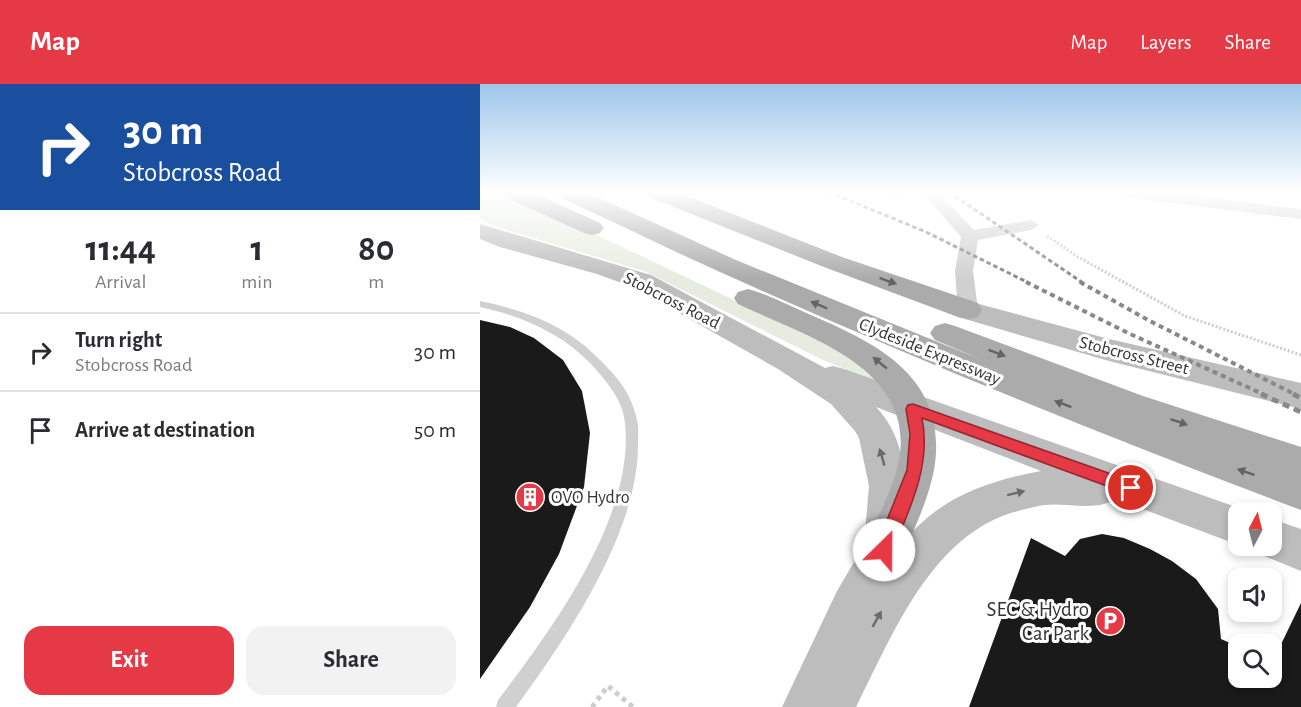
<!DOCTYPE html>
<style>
:root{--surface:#fff;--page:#f2f2f3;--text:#2b2b33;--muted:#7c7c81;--line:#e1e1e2;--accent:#e63946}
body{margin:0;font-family:"Alegreya Sans",sans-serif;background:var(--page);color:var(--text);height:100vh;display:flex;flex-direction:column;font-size:22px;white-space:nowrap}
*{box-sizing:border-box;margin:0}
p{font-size:20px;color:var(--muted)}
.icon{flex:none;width:33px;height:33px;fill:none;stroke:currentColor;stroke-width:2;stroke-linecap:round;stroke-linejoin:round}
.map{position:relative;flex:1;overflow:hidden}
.details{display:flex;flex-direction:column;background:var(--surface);width:480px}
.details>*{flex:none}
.hud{background:#1a4fa0;color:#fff;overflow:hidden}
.needle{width:39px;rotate:7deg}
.controls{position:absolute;left:748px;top:418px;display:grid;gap:12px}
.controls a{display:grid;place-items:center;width:54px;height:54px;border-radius:12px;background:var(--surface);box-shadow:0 3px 9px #0003;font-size:30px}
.pin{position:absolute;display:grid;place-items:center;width:51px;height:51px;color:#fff;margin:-26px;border:3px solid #fff;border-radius:50%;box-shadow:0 2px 6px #0007}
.me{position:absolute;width:66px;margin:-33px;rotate:23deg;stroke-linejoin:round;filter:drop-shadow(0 0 4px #0008)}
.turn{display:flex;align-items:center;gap:21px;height:126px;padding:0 24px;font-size:27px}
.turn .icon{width:78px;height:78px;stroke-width:2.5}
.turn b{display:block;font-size:42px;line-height:51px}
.eta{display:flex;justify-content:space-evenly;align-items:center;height:102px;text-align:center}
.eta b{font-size:36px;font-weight:700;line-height:42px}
.cta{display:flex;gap:12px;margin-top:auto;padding:12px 24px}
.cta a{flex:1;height:69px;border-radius:18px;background:var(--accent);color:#fff;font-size:24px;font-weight:700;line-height:69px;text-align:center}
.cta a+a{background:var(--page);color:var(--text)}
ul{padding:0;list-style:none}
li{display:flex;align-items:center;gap:18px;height:78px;padding:0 24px;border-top:2px solid var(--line)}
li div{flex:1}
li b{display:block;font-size:22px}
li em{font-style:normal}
header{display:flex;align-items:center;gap:36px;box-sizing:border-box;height:84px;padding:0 30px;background:var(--accent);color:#fff}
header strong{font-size:28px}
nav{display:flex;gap:33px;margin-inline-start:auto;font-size:21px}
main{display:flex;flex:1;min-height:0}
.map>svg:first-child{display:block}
</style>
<header>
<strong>Map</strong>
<nav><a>Map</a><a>Layers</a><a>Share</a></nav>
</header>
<main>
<section class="details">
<div class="hud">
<div class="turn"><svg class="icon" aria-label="right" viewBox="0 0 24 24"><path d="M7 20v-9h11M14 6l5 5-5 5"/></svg><div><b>30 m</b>Stobcross Road</div></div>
</div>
<div class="eta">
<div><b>11:44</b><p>Arrival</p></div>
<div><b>1</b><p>min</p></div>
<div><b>80</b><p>m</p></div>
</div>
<ul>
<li><svg class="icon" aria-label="right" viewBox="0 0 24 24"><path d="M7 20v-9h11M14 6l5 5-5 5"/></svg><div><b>Turn right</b><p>Stobcross Road</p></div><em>30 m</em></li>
<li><svg class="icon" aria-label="arrive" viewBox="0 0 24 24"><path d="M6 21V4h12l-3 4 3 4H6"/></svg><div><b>Arrive at destination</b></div><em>50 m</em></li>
</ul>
<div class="cta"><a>Exit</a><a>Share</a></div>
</section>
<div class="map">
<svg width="821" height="623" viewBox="0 0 821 623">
<rect width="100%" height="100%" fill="#fff"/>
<polygon fill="#e6ecdf" points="0,108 26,108 383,277 407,303 341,275 164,187 14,142 0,135"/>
<g fill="#1a1a1a">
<polygon points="0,236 30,243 54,254 83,276 102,307 110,349 104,403 79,470 50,523 0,595"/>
<polygon points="622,450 644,454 670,465 692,477 716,495 738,525 741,555 759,563 759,594 792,594 792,579 821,519 821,623 489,623 551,454 585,472 600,455"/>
</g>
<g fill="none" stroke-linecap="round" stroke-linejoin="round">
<g stroke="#cdcdcd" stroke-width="3" stroke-dasharray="2 2" stroke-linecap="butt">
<polyline points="407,108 412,114 417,113 413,108"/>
<polyline points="567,152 598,173 705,232 821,271"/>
</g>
<polyline stroke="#cdcdcd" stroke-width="5" stroke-dasharray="4.5 4.5" stroke-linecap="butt" points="112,623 128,602 153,623"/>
<path fill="#d0d0d0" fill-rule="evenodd" d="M0,217C45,226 88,242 120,276C139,295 151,309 157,336C159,343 158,352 158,359C159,448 87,553 36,623H16L18,616C72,545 155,433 145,339C143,316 127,298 112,281C82,249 42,232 0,223Z"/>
<g fill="#d0d0d0" fill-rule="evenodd">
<polygon points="442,108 458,108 494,146 551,136 559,141 551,146 498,156 493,187 498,226 495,231 488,233 481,231 478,226 475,187 481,153"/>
<polygon points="637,108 685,108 821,125 821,135 644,113"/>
</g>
<g fill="#bdbdbd" fill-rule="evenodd">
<path d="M0,140L171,191L345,284L353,282L364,285L773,429H759L761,462L636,415C615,428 588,418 564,421C557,422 549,424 542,426C453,446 413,550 376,623H302L357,507L384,461L389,402L379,354L375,347L351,320L298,285L153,203L117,190L20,163L0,155ZM396,323L561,387C508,397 461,413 425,456C427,411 430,358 396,323Z"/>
<polygon points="488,217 629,255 821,299 821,325 629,277 478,233 474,226 478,219"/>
<polygon points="792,435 821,445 821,487 777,469 774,462 792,462"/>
</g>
<g fill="#ababab" fill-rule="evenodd">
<polygon points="23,108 52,108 120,139 124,144 120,149 112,151 104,149 25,113"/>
<path d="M77,108H106L256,176L502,276L455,256L450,249L455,242L465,239L475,242L663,312L821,363V426C625,352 431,274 240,188C186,164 133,137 79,113Z"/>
<polygon points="167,108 197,108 362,173 498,219 502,226 498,233 488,235 478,233 344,183 169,113"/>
<path d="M268,205C290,211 310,222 331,231C393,258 460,289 456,369C454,407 433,446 419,481L404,487L389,481L383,466C395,436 413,408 419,376C436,282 324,252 258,220L254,214L258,208Z"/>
</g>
<g stroke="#888" stroke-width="3" stroke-dasharray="4.5 3" stroke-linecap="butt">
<polyline points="349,108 446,148 549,199"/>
<polyline points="469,108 603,199"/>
</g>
<g stroke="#888" stroke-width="4" stroke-dasharray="5 4" stroke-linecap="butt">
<polyline points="546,198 648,249 785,311"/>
<polyline points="600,198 668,236 816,311"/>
</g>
<g stroke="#888" stroke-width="5" stroke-dasharray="7 5" stroke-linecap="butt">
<polyline points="781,310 821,328"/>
<polyline points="813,310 821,314"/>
</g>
</g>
<defs><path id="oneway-solid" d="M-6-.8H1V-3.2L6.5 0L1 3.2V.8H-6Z" transform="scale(1.5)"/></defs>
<g fill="#636363">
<use href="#oneway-solid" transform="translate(408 197) rotate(20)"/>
<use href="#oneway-solid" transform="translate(339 221) rotate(-157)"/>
<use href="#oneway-solid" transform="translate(517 269) rotate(21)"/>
<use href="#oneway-solid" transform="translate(400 279) rotate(-141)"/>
<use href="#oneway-solid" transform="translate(583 320) rotate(-159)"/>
<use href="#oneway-solid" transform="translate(699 338) rotate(19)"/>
<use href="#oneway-solid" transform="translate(766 388) rotate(-161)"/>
</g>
<g fill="#6a6a6a">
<use href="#oneway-solid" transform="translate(402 373) rotate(-106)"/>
<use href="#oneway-solid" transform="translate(536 409) rotate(-14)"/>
<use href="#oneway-solid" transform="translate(397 535) rotate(-61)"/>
</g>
<linearGradient id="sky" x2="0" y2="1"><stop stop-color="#9ec6ea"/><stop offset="0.55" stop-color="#fff"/><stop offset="1" stop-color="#fff" stop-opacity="0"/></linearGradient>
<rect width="821" height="196" fill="url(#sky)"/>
<path fill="#e63946" stroke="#96252e" stroke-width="1.5" d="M433,320L651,397L657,399L659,404L657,409L651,411L442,334C452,382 428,429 410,472L404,475L398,472L395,466L427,386L430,350L426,325L428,321Z"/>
<defs>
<g id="building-disc" transform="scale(1.5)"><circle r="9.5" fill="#e63946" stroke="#fff"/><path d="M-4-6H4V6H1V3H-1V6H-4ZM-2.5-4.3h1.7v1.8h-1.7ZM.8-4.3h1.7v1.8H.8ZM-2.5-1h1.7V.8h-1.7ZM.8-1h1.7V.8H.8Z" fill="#fff"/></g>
<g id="parking-disc" transform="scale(1.5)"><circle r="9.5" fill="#e63946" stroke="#fff"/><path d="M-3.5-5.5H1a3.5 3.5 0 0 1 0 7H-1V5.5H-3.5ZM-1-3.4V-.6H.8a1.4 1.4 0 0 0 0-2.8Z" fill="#fff"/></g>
</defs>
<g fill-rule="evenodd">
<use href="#building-disc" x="50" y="413"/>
<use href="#parking-disc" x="630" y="537"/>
</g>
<g text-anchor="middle" stroke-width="6" stroke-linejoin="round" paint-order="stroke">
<g font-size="18" fill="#333" stroke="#fff">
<text transform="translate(192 216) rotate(27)" y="6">Stobcross Road</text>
<text transform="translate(450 267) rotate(22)" y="6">Clydeside Expressway</text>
<text transform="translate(654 271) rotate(14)" y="6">Stobcross Street</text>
</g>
<g font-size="18" fill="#333" stroke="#fff" text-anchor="start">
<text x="71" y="419">OVO Hydro</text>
</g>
<g font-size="21" fill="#333" stroke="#fff" text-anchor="end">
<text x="609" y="532">SEC &amp; Hydro<tspan x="609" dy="24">Car Park</tspan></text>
</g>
</g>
</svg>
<div class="controls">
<a><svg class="needle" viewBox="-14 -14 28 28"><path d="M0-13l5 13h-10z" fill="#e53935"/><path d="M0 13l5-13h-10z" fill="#7c7c81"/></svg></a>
<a><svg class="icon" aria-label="sound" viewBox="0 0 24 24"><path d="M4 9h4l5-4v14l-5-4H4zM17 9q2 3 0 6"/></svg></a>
<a><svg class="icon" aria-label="search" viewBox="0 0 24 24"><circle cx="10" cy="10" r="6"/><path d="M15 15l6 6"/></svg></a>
</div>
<div class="pin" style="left:651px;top:404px;background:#d93025"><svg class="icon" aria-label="arrive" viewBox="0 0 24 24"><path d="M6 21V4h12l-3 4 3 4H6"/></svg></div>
<svg class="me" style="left:404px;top:466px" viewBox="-20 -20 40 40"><circle r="19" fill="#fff"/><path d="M0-13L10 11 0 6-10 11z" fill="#e63946"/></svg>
</div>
</main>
